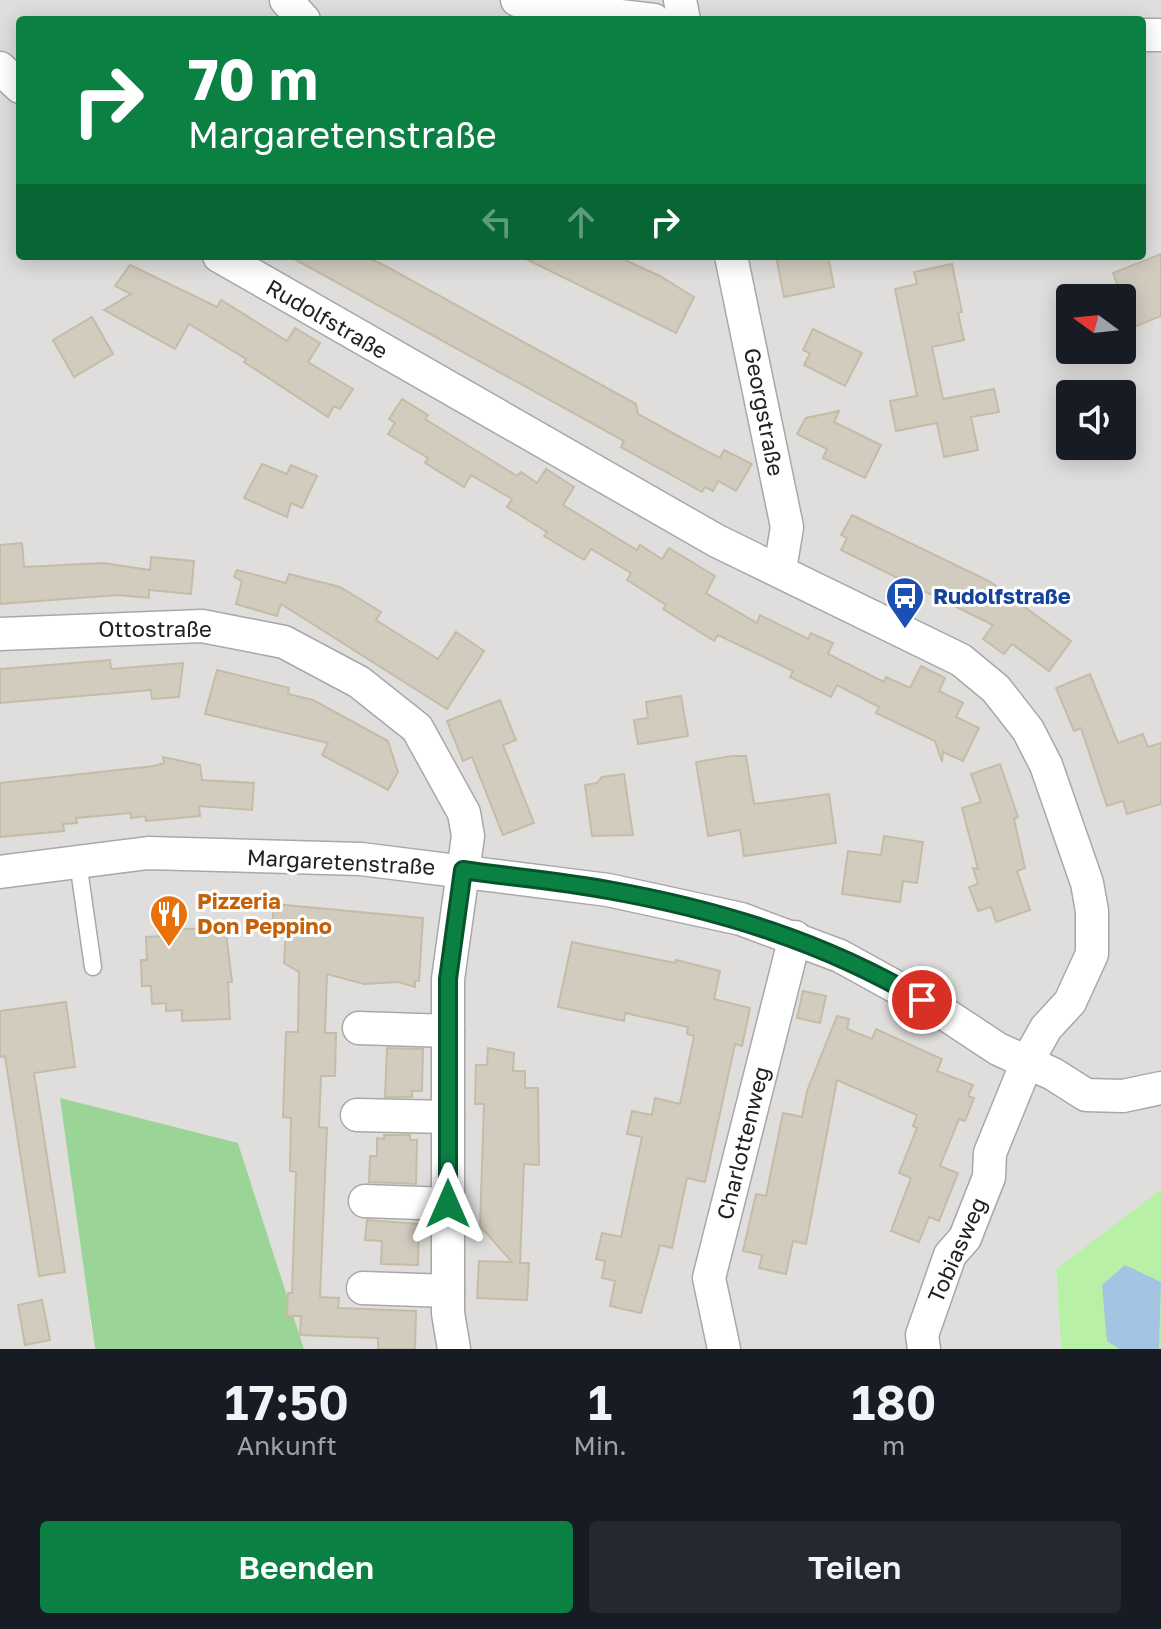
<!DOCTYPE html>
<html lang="de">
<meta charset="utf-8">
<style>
:root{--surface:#171b24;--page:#242831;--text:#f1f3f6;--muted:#9ea1a6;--accent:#0b8043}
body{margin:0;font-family:"Golos Text",sans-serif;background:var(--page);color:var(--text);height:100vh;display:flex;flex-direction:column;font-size:30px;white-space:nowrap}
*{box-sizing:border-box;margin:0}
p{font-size:26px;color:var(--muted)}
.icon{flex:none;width:44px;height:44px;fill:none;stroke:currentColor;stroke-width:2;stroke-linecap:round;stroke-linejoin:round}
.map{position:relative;height:1349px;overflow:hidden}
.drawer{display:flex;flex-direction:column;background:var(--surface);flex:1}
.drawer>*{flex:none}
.top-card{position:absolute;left:16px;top:16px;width:1130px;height:244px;border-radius:8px;box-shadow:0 4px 20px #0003;background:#0b8043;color:#fff;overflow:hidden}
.needle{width:52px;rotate:285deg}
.buttons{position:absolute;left:1056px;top:284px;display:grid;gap:16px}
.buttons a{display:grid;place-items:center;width:80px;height:80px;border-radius:8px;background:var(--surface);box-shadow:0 4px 20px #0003;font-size:40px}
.pin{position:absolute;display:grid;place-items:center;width:68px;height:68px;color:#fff;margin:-34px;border:4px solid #fff;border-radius:50%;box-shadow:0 2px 8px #0007}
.me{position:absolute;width:88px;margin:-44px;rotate:0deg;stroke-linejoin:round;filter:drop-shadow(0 0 6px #0008)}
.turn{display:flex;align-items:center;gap:28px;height:168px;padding:0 40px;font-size:36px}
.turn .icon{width:104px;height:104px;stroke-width:2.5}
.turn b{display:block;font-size:56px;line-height:68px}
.lanes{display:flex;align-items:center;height:76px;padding:0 40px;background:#0003;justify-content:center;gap:40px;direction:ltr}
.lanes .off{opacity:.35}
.eta{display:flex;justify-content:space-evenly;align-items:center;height:136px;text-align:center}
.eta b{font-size:48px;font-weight:600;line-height:56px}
.button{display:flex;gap:16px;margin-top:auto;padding:16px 40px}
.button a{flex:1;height:92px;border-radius:8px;background:var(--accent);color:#fff;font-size:32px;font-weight:600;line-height:92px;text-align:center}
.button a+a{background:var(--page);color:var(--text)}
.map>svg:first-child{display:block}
</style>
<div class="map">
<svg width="1161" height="1349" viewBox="0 0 1161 1349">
<rect width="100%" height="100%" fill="#f2f1e6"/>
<path fill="#dfdedd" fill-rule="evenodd" d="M0,0H1161V1189L1056,1269L1061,1349H304L238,1143L90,1320L95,1349H0ZM20,20H1142V256H20ZM1070,298H1122V350H1070ZM1070,394H1122V446H1070Z"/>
<polygon fill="#b9f0a8" points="1161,1189 1161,1349 1061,1349 1056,1269"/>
<polygon fill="#9ad597" points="60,1098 238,1143 304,1349 95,1349"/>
<polygon fill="#a3c4e3" points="1125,1265 1161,1282 1159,1349 1119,1349 1107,1341 1102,1285"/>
<g fill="#d2ccbf" stroke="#c5bca7" stroke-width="2">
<polygon points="1161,254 1161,316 1134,327 1113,273"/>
<polygon points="289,256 362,256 380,263 636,404 638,414 691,443 720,458 724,450 752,464 736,491 718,481 713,491 705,487 702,492 621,447 624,441"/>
<polygon points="520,256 616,256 660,276 694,297 676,333"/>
<polygon points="776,256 828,256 834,287 784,297"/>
<polygon points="952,264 962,312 958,313 964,340 932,347 943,399 994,389 999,412 971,417 978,450 944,457 937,423 896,431 890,401 917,396 895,289 917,284 914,272"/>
<polygon points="130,265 217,307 221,300 287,341 295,328 320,343 308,362 353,389 340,409 334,406 328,417 244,362 246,359 189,324 175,349 104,310 131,294 115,286"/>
<polygon points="92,317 113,354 74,377 53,340"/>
<polygon points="813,329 862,353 845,386 804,365 810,353 803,350"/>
<polygon points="402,399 428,415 425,419 517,476 521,472 537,483 546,469 574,487 563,505 637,550 640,545 662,559 669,548 715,576 706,593 757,623 760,615 808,639 811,633 833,643 828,654 884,682 886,677 910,688 921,666 945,678 939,691 963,703 956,717 979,728 963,761 943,752 942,762 935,741 876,713 879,707 837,685 831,697 790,677 793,671 718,635 714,641 663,609 666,605 627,580 631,573 591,549 584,560 544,536 547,532 507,507 512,499 471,475 464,487 425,463 428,458 388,434 395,423 389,419"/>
<polygon points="839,411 834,422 881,445 865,478 823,458 827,449 797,434 806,418"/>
<polygon points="262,464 287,474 291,465 317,476 302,508 291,503 287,517 244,498"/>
<polygon points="852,515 989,581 1071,641 1049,671 1012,644 1004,654 983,639 993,625 841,550 847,538 841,535"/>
<polygon points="22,543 24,567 103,563 150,570 151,557 194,561 191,594 149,590 149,598 118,595 0,604 0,545"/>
<polygon points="237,570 286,583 289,574 340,587 381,612 376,620 438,659 456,632 484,651 447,709 281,604 277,616 236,604 242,581 234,577"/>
<polygon points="110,660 111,669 183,663 179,697 152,699 151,690 0,703 0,669"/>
<polygon points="217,670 289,688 288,694 313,700 388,741 398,772 388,790 322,755 328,743 205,714"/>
<polygon points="1090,674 1118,743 1143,734 1148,747 1161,743 1161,804 1127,814 1123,801 1107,806 1081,728 1074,731 1056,688"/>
<polygon points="681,696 688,736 638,744 634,720 648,718 646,702"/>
<polygon points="500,700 516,740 503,745 534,823 503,835 472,757 463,761 447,721"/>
<polygon points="732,756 746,756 754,804 829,794 836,843 744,856 740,830 708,836 696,762"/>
<polygon points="163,757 200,765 202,780 254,783 252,810 199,806 200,816 146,821 145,816 131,818 131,813 76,818 77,823 63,824 64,831 0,837 0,783 154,766 164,763"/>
<polygon points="1000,764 1018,817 1014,819 1025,868 1017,871 1030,910 996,922 991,907 978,911 969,887 978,884 973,868 978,869 962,808 981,802 971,774"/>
<polygon points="624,774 633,835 592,836 585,785 597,783 602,777"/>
<polygon points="884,836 923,842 917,883 903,881 900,902 842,894 848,851 881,855"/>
<polygon points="274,904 423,918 419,981 415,981 415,987 398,982 364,984 327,974 325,1033 336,1033 335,1076 321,1076 319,1127 327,1128 320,1297 339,1298 338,1308 416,1311 415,1349 378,1349 378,1338 300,1335 301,1316 287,1316 288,1293 292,1293 296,1172 290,1171 291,1118 283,1117 286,1032 298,1032 299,972 284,963 286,930 272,928"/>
<polygon points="209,928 210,934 226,933 232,982 228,982 230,1019 182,1021 182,1010 166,1011 166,1003 152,1004 151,986 142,986 141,960 147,960 146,937 162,936 162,930"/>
<polygon points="572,942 675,963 676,960 720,971 714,999 750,1008 742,1046 735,1044 705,1182 687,1178 672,1248 660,1245 641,1313 610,1306 615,1281 602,1278 605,1261 596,1259 602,1233 621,1237 642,1137 627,1134 632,1111 652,1115 655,1098 680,1104 694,1036 687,1034 688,1027 625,1013 624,1021 558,1007"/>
<polygon points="803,991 826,996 820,1023 797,1018"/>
<polygon points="66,1002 75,1067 34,1073 65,1272 39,1276 5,1056 0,1057 0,1011"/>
<polygon points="837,1016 849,1019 847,1029 872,1039 876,1029 942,1059 937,1071 973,1085 968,1096 974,1098 965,1121 959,1119 940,1166 958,1173 939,1221 929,1217 919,1242 891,1231 911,1178 899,1173 917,1128 913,1126 917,1115 837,1080 806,1244 793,1241 786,1274 759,1268 762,1255 743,1251 756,1194 766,1196 783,1113 802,1117 807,1091"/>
<polygon points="387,1048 423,1049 422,1091 412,1091 412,1097 385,1097"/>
<polygon points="488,1048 514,1053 513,1071 525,1071 525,1088 538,1088 539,1165 524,1164 520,1263 529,1263 527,1300 477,1298 479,1261 512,1262 480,1226 484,1104 475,1104 476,1065 487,1065"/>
<polygon points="384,1135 410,1135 410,1140 417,1140 416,1184 369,1182 370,1156 377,1156 377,1138 384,1139"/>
<polygon points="367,1220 419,1224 418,1265 381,1264 382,1241 365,1240"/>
<polygon points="42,1300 50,1340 25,1345 18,1305"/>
</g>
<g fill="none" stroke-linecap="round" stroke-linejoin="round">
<g stroke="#a8a8a8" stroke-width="19">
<polyline id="lane" points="78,862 93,967"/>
</g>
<g stroke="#a8a8a8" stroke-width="35">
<g id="street">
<polyline points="286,0 304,20"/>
<polyline points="517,0 529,5 654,20"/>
<polyline points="680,0 684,20"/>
<polyline points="1142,35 1161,35"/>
<polyline points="0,68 20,87"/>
<polyline points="219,256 717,541 961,660 996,689 1028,730 1046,765 1087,883 1092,911 1092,954 1070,1002 1046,1028 1027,1062 990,1153 989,1177 965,1238 950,1255 922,1335 924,1349"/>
<polyline points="731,256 787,527 780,569"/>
<polyline points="0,634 202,626 284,642 359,682 417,728 464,813 468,836 448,979 448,1313 454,1349"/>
<polyline points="0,872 148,853 361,859 608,890 741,919 840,956 945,1014 998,1049 1053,1074 1086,1095 1123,1096 1161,1088"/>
<polyline points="359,1028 448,1031"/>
<polyline points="357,1115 448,1117"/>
<polyline points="365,1201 448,1204"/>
<polyline points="363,1288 448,1291"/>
<polyline points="724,1349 709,1278 795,937"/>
</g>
</g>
<use href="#lane" stroke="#fff" stroke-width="16"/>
<use href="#street" stroke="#fff" stroke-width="32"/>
</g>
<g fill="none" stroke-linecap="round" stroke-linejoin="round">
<g stroke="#07532c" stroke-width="20">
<path id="route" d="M448,1204V979L463,870C511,877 560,881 608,890C720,910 824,942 922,1000"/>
</g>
<use href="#route" stroke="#0b8043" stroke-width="14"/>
</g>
<defs>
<g id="bus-pin" transform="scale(2)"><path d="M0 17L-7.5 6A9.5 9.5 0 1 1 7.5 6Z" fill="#1a4fb4" stroke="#fff"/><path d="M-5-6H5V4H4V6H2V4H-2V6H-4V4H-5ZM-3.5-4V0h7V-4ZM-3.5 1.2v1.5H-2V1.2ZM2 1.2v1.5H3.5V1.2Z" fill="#fff"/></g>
<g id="restaurant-pin" transform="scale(2)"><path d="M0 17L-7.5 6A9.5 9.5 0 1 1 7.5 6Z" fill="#e8710a" stroke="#fff"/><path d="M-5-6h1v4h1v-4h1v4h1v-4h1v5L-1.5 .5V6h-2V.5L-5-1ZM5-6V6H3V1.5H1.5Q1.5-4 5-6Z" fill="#fff"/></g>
</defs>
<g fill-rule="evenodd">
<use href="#bus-pin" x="905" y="596"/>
<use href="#restaurant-pin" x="169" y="914"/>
</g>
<g text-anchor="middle" stroke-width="6" stroke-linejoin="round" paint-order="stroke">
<g font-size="22" fill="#212121" stroke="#fff">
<text transform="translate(327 319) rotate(30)" y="8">Rudolfstraße</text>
<text transform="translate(764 412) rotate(79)" y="8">Georgstraße</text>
<text x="155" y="637">Ottostraße</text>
<text transform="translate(341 862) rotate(3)" y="8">Margaretenstraße</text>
<text transform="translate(743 1143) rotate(-76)" y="8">Charlottenweg</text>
<text transform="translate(957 1250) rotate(-66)" y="8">Tobiasweg</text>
</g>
<g font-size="22" font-weight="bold" fill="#164399" stroke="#fff" text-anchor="start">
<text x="933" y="604">Rudolfstraße</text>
</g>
<g font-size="22" font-weight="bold" fill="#c56008" stroke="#fff" text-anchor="start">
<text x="197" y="909">Pizzeria<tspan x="197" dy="25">Don Peppino</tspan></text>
</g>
</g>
</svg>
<div class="buttons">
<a><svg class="needle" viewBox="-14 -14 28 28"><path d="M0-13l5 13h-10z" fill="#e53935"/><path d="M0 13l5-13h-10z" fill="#9ea1a6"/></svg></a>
<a><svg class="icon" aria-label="sound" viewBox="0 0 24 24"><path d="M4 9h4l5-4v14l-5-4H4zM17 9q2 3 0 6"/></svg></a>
</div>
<div class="pin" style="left:922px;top:1000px;background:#d93025"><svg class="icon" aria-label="arrive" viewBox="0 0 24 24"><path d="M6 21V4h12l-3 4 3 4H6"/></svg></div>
<svg class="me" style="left:448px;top:1204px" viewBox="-20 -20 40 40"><path d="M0-17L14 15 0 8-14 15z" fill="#0b8043" stroke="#fff" stroke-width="4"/></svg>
<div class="top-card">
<div class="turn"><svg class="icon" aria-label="right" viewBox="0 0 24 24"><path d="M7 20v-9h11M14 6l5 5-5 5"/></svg><div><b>70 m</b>Margaretenstraße</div></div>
<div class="lanes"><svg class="icon off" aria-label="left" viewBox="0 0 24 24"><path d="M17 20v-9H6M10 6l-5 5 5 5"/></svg><svg class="icon off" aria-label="ahead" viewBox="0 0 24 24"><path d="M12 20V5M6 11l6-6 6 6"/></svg><svg class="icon" aria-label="right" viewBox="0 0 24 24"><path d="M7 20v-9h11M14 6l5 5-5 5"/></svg></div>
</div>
</div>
<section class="drawer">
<div class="eta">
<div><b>17:50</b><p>Ankunft</p></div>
<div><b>1</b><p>Min.</p></div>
<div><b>180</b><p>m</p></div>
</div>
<div class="button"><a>Beenden</a><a>Teilen</a></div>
</section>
